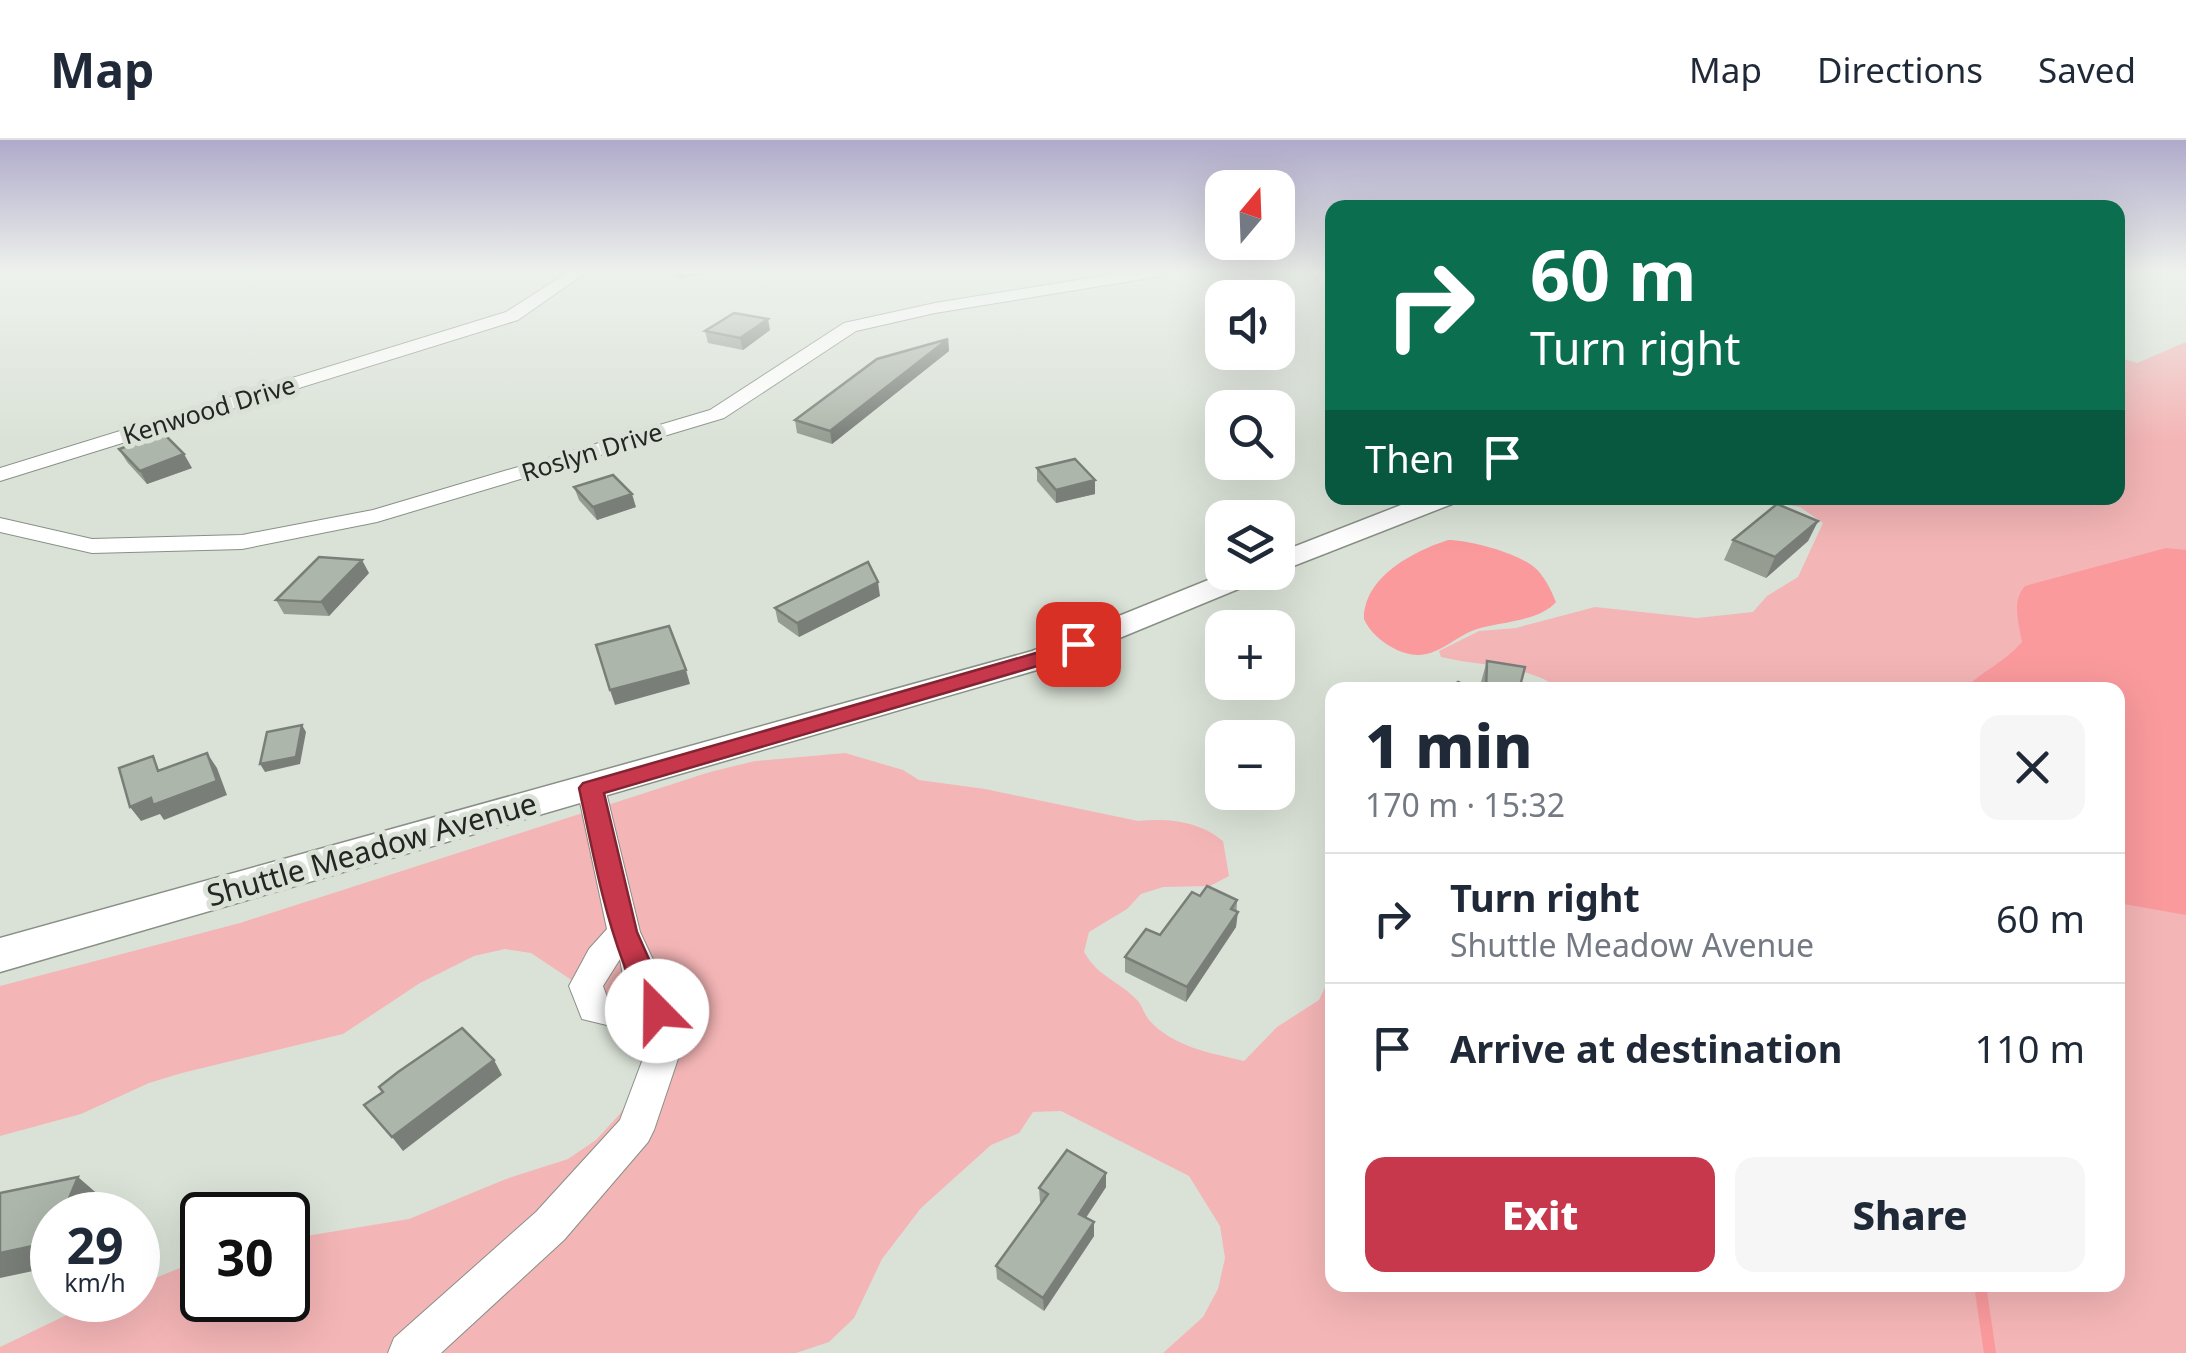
<!DOCTYPE html>
<meta charset="utf-8">
<style>
:root{--surface:#fff;--page:#f6f6f7;--text:#1f2937;--muted:#747a83;--line:#e0e1e3;--accent:#c8384c}
body{margin:0;font-family:"Noto Sans",sans-serif;background:var(--page);color:var(--text);height:100vh;display:flex;flex-direction:column;font-size:38px;white-space:nowrap}
*{box-sizing:border-box;margin:0}
p{font-size:32px;color:var(--muted)}
.icon{flex:none;width:55px;height:55px;fill:none;stroke:currentColor;stroke-width:2;stroke-linecap:round;stroke-linejoin:round}
.map{position:relative;flex:1;overflow:hidden}
.details{position:absolute;left:1325px;top:542px;width:800px;height:610px;display:flex;flex-direction:column;background:var(--surface);border-radius:20px;box-shadow:0 10px 40px #0002}
.details>*{flex:none}
.banner{position:absolute;left:1325px;top:60px;width:800px;height:305px;border-radius:20px;box-shadow:0 10px 40px #0002;background:#0b6e4f;color:#fff;overflow:hidden}
.needle{width:65px;rotate:19deg}
.buttons{position:absolute;left:1205px;top:30px;display:grid;gap:20px}
.buttons a{display:grid;place-items:center;width:90px;height:90px;border-radius:20px;background:var(--surface);box-shadow:0 10px 40px #0002;font-size:50px}
.speed{position:absolute;left:30px;top:1052px;display:flex;gap:20px;font-size:50px;font-weight:700;text-align:center}
.speed>*{display:grid;place-content:center;width:130px;height:130px;border-radius:50%;background:var(--surface);box-shadow:0 10px 40px #0002;line-height:1}
.speed small{font-size:25px;font-weight:400}
.speed .limit{border:5px solid #111;border-radius:15px;background:#fff;color:#111}
.pin{position:absolute;display:grid;place-items:center;width:85px;height:85px;color:#fff;margin:-42px;border-radius:20px;box-shadow:0 5px 15px #0006}
.me{position:absolute;width:110px;margin:-55px;rotate:338deg;stroke-linejoin:round;filter:drop-shadow(0 0 8px #0008)}
.turn{display:flex;align-items:center;gap:35px;height:210px;padding:0 40px;font-size:45px}
.turn .icon{width:130px;height:130px;stroke-width:2.5}
.turn b{display:block;font-size:70px;line-height:85px}
.then{display:flex;align-items:center;height:95px;padding:0 40px;background:#0003;gap:20px;font-size:38px}
.round{display:grid;place-items:center;flex:none;width:105px;height:105px;border-radius:20px;background:var(--page)}
.headline{display:flex;align-items:center;justify-content:space-between;height:170px;padding:0 40px}
h1{font-size:60px;font-weight:800;line-height:75px}
.primary-button{display:flex;gap:20px;margin-top:auto;padding:20px 40px}
.primary-button a{flex:1;height:115px;border-radius:20px;background:var(--accent);color:#fff;font-size:40px;font-weight:800;line-height:115px;text-align:center}
.primary-button a+a{background:var(--page);color:var(--text)}
ul{padding:0;list-style:none}
li{display:flex;align-items:center;gap:30px;height:130px;padding:0 40px;border-top:2px solid var(--line)}
li div{flex:1}
li b{display:block;font-size:38px}
li em{font-style:normal}
header{display:flex;align-items:center;gap:60px;box-sizing:border-box;height:140px;padding:0 50px;background:var(--surface);border-bottom:2px solid var(--line)}
header strong{font-size:48px}
nav{display:flex;gap:55px;margin-inline-start:auto;font-size:35px}
.map>svg:first-child{display:block}
</style>
<header>
<strong>Map</strong>
<nav><a>Map</a><a>Directions</a><a>Saved</a></nav>
</header>
<div class="map">
<svg width="2186" height="1213" viewBox="0 0 2186 1213">
<rect width="100%" height="100%" fill="#dae2d7"/>
<path fill="#f4b5b6" d="M2186,202V1213H1163L1203,1177L1218,1149L1225,1118L1220,1086L1189,1036L1061,971L1033,972L1019,993L991,1005L921,1068L882,1119L854,1178L829,1202L796,1213H0V1207L98,1160H138V1145L202,1119V1160H288V1099L409,1079L506,1039L568,1019L596,1000L618,976L635,953L643,927L610,873L579,845L531,813L505,809L474,816L420,843L343,894L182,933L149,943L81,974L0,996V846L240,783L710,632L755,621L845,613L903,630L919,640L985,649L1138,681C1168,678 1199,681 1223,701L1229,736L1210,746L1163,747L1141,754L1127,769L1089,792L1084,812C1099,838 1118,840 1137,860C1142,865 1144,874 1149,880C1173,907 1211,913 1244,921L1277,887L1319,860L1332,833V1145H2118V550H1562C1526,524 1483,527 1441,517L1439,511L1479,491L1516,488L1595,467L1697,478L1753,472L1767,456L1798,437L1823,383L1800,367L1747,358H2118V217L2137,223Z"/>
<g fill="#fa9a9d">
<path d="M1448,400C1470,400 1517,413 1534,427C1544,435 1551,450 1556,462C1540,481 1500,482 1477,489C1458,495 1440,514 1420,515C1399,516 1372,498 1364,479C1364,437 1412,412 1448,400Z"/>
<path d="M2166,408L2186,410V775L2118,763V550H1963C1982,531 2005,522 2022,502C2019,484 2011,461 2025,446Z"/>
</g>
<g fill="none" stroke-linecap="round" stroke-linejoin="round">
<polyline stroke="#fa9a9d" stroke-width="12" points="1980,1145 1990,1213"/>
<g stroke="#889086" stroke-width="2">
<g id="minor">
<polygon points="570,131 588,131 518,180 0,341 0,328 506,172"/>
<polygon points="1133,131 1170,131 1162,136 935,173 856,191 724,278 377,382 242,409 92,413 0,392 0,378 92,399 242,395 373,370 710,270 844,183 935,163"/>
<path d="M591,638L601,641L605,648L640,792L656,826L658,848L688,889L654,990L648,1002L564,1100L441,1213H388L394,1198L536,1072L620,980L653,892L639,874L615,887L582,879L569,846L589,809L607,789L577,648L581,641ZM620,819L625,847L607,857L603,846Z"/>
</g>
</g>
<g stroke="#889086" stroke-width="3">
<g id="tertiary">
<polygon points="1419,358 1455,358 1452,364 1278,432 1278,413"/>
<polygon points="1228,432 1269,432 1265,438 1054,525 0,832 0,798 1032,511"/>
</g>
</g>
<use href="#minor" fill="#fff" fill-rule="evenodd"/>
<use href="#tertiary" fill="#fff" fill-rule="evenodd"/>
</g>
<g fill="#959d93">
<polygon points="669,131 717,131 680,139"/>
<polygon points="770,190 743,210 708,203 705,191"/>
<polygon points="948,199 949,211 832,304 797,293 795,280"/>
<polygon points="119,309 192,328 147,344 127,322"/>
<polygon points="1037,328 1095,340 1095,354 1056,363 1037,341"/>
<polygon points="574,347 636,367 597,380 579,360"/>
<polygon points="1818,381 1808,401 1766,438 1724,420 1733,400"/>
<polygon points="369,433 329,476 284,474 276,460"/>
<polygon points="880,456 799,497 778,482 775,468"/>
<polygon points="1487,521 1519,550 1481,550 1481,542"/>
<polygon points="1200,756 1237,760 1236,787 1186,862 1125,832 1125,817 1160,795"/>
<polygon points="1106,1047 1086,1077 1094,1096 1044,1171 997,1139 996,1126 1041,1063 1040,1062 1039,1048"/>
</g>
<g fill="#797f78">
<polygon points="678,131 717,131 680,139"/>
<polygon points="768,179 770,190 743,210 740,198"/>
<polygon points="948,199 949,211 832,304 830,291"/>
<polygon points="184,314 192,328 147,344 140,331"/>
<polygon points="1095,340 1095,354 1056,363 1056,350"/>
<polygon points="632,354 636,367 597,380 593,367"/>
<polygon points="1818,381 1808,401 1766,438 1775,417"/>
<polygon points="362,420 369,433 329,476 321,462"/>
<polygon points="878,442 880,456 799,497 797,483"/>
<polygon points="686,530 690,544 615,565 610,550"/>
<polygon points="302,585 306,592 300,624 265,632 260,624"/>
<polygon points="207,613 217,628 227,655 164,680 160,674 141,681 130,667 151,658"/>
<polygon points="1238,772 1236,787 1186,862 1187,847"/>
<polygon points="494,920 502,935 403,1011 392,997"/>
<polygon points="1106,1033 1106,1047 1080,1087 1079,1074"/>
<polygon points="78,1037 101,1057 94,1075 62,1075"/>
<polygon points="1094,1082 1094,1096 1044,1171 1043,1158"/>
<polygon points="52,1099 52,1127 0,1138 0,1113"/>
</g>
<g fill="#adb6ab" stroke="#797f78" stroke-width="2.5">
<polygon points="734,173 768,179 740,198 705,191"/>
<polygon points="948,199 830,291 795,280 877,219"/>
<polygon points="164,294 184,314 140,331 119,309"/>
<polygon points="1075,319 1095,340 1056,350 1037,328"/>
<polygon points="613,335 632,354 593,367 574,347"/>
<polygon points="1777,364 1818,381 1775,417 1733,400"/>
<polygon points="319,417 362,420 321,462 276,460"/>
<polygon points="868,422 878,442 797,483 775,468"/>
<polygon points="669,486 686,530 610,550 596,505"/>
<polygon points="1487,521 1525,527 1519,550 1486,550"/>
<polygon points="1458,542 1475,550 1448,550"/>
<polygon points="302,585 296,617 260,624 267,592"/>
<polygon points="207,613 217,641 153,665 151,658 130,667 119,628 153,616 158,631"/>
<polygon points="1207,746 1237,760 1231,769 1238,772 1187,847 1125,817 1146,789 1160,795 1192,752 1200,756"/>
<polygon points="462,888 494,920 392,997 364,965 383,952 379,947 398,932"/>
<polygon points="1067,1010 1106,1033 1079,1074 1094,1082 1043,1158 996,1126 1048,1054 1039,1048"/>
<polygon points="78,1037 62,1075 52,1075 51,1102 0,1113 0,1053"/>
</g>
<linearGradient id="sky" x2="0" y2="1"><stop stop-color="#afaaca"/><stop offset="0.44" stop-color="#eef2ed"/><stop offset="1" stop-color="#eef2ed" stop-opacity="0"/></linearGradient>
<rect width="2186" height="301" fill="url(#sky)"/>
<path fill="#c8384c" stroke="#822431" stroke-width="2.5" d="M1078,497L1089,504L1086,508L1051,522L604,653L637,792L652,826L656,850L671,871L667,880C659,882 652,884 645,878C627,862 631,842 623,822C602,766 592,707 579,648L583,643L1036,513Z"/>
<g text-anchor="middle" stroke-width="10" stroke-linejoin="round" paint-order="stroke">
<g font-size="25" fill="#232622" stroke="#dae2d7">
<text transform="translate(209 270) rotate(-17)" y="9">Kenwood Drive</text>
<text transform="translate(592 312) rotate(-17)" y="9">Roslyn Drive</text>
</g>
<g font-size="30" fill="#232622" stroke="#dae2d7">
<text transform="translate(372 710) rotate(-16)" y="10">Shuttle Meadow Avenue</text>
</g>
</g>
</svg>
<div class="buttons">
<a><svg class="needle" viewBox="-14 -14 28 28"><path d="M0-13l5 13h-10z" fill="#e53935"/><path d="M0 13l5-13h-10z" fill="#747a83"/></svg></a>
<a><svg class="icon" aria-label="sound" viewBox="0 0 24 24"><path d="M4 9h4l5-4v14l-5-4H4zM17 9q2 3 0 6"/></svg></a>
<a><svg class="icon" aria-label="search" viewBox="0 0 24 24"><circle cx="10" cy="10" r="6"/><path d="M15 15l6 6"/></svg></a>
<a><svg class="icon" aria-label="layers" viewBox="0 0 24 24"><path d="M12 4l9 5-9 5-9-5zM3 14l9 5 9-5"/></svg></a>
<a>+</a>
<a>−</a>
</div>
<div class="speed"><div>29<small>km/h</small></div><div class="limit">30</div></div>
<div class="pin" style="left:1078px;top:504px;background:#d93025"><svg class="icon" aria-label="arrive" viewBox="0 0 24 24"><path d="M6 21V4h12l-3 4 3 4H6"/></svg></div>
<svg class="me" style="left:657px;top:871px" viewBox="-20 -20 40 40"><circle r="19" fill="#fff"/><path d="M0-13L10 11 0 6-10 11z" fill="#c8384c"/></svg>
<div class="banner">
<div class="turn"><svg class="icon" aria-label="right" viewBox="0 0 24 24"><path d="M7 20v-9h11M14 6l5 5-5 5"/></svg><div><b>60 m</b>Turn right</div></div>
<div class="then">Then<svg class="icon" aria-label="arrive" viewBox="0 0 24 24"><path d="M6 21V4h12l-3 4 3 4H6"/></svg></div>
</div>
<section class="details">
<div class="headline"><div><h1>1 min</h1><p>170 m · 15:32</p></div><a class="round"><svg class="icon" aria-label="close" viewBox="0 0 24 24"><path d="M6 6l12 12M18 6L6 18"/></svg></a></div>
<ul>
<li><svg class="icon" aria-label="right" viewBox="0 0 24 24"><path d="M7 20v-9h11M14 6l5 5-5 5"/></svg><div><b>Turn right</b><p>Shuttle Meadow Avenue</p></div><em>60 m</em></li>
<li><svg class="icon" aria-label="arrive" viewBox="0 0 24 24"><path d="M6 21V4h12l-3 4 3 4H6"/></svg><div><b>Arrive at destination</b></div><em>110 m</em></li>
</ul>
<div class="primary-button"><a>Exit</a><a>Share</a></div>
</section>
</div>
